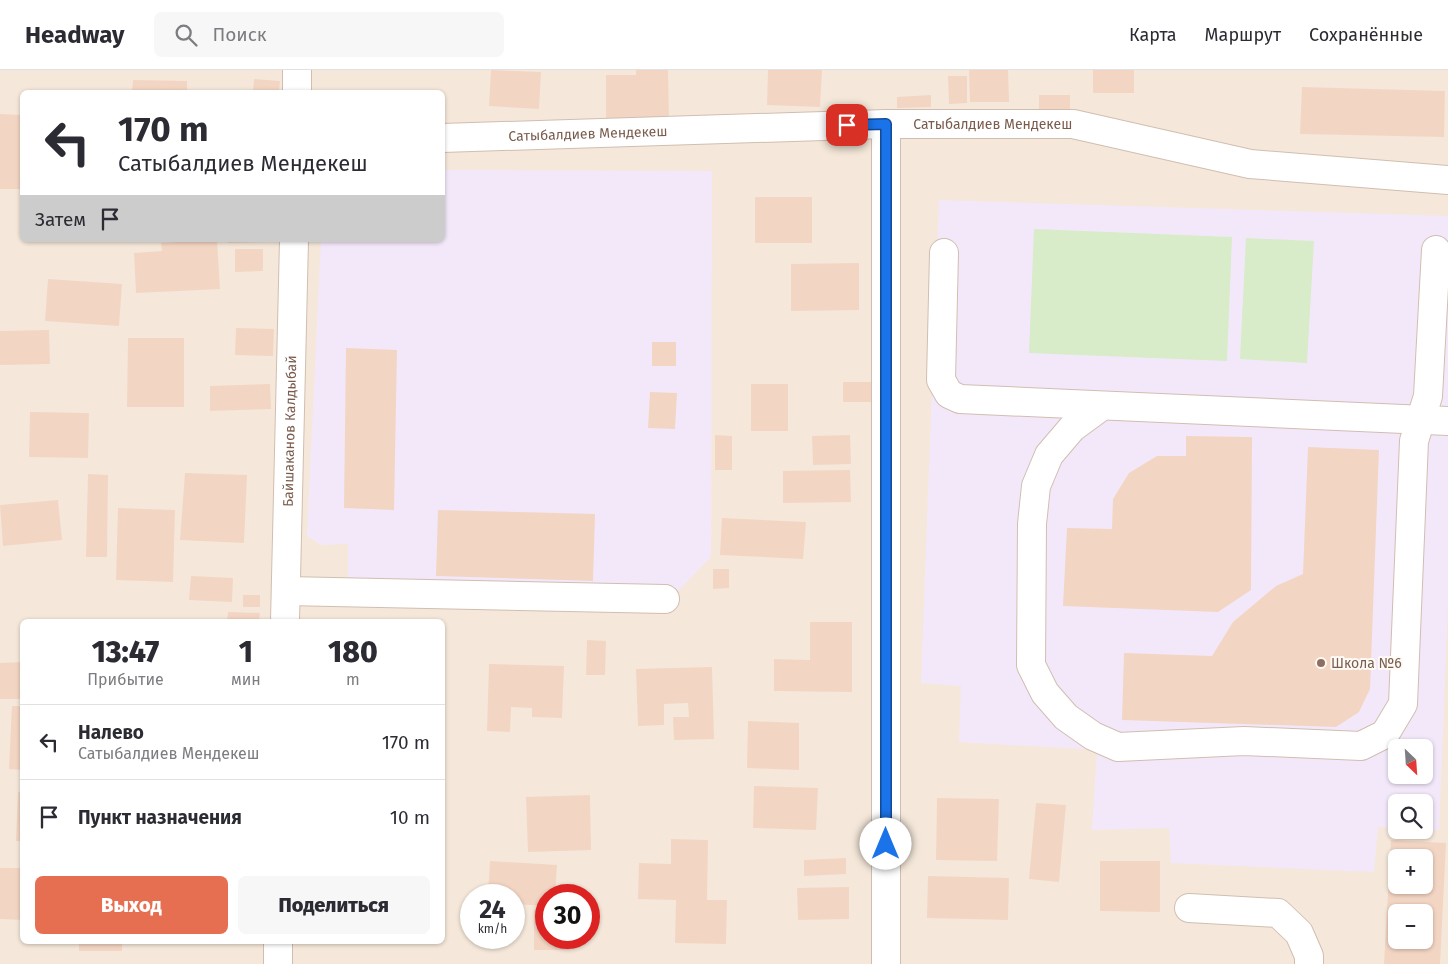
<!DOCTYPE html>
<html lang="ru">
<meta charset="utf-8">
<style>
:root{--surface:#fff;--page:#f7f7f7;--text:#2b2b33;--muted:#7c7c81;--line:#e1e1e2;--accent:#e76f51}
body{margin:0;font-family:"Fira Sans",sans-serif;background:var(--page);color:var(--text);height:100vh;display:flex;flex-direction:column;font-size:19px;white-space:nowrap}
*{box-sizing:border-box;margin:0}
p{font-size:16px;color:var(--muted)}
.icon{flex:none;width:28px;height:28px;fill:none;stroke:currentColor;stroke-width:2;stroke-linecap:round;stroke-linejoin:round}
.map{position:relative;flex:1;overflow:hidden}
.drawer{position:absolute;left:20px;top:549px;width:425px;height:325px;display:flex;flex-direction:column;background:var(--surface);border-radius:8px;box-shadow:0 1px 4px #0004}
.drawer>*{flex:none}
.banner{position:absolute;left:20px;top:20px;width:425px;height:152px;border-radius:8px;box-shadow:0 1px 4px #0004;background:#fff;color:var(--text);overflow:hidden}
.needle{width:32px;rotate:155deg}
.controls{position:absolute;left:1388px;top:669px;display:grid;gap:10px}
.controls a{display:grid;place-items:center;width:45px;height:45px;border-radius:8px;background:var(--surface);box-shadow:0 1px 4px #0004;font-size:25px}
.speed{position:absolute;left:460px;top:814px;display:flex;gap:10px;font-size:25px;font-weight:700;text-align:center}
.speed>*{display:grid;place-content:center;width:65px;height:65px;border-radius:50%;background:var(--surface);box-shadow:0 1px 4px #0004;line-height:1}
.speed small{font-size:12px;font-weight:400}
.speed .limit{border:8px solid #d22;background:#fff;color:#111}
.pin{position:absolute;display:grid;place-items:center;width:42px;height:42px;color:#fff;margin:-21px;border-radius:10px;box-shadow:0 2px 8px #0006}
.me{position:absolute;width:55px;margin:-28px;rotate:0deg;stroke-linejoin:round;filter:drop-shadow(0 0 4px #0008)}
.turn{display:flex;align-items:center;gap:18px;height:105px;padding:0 15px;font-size:22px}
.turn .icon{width:65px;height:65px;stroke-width:2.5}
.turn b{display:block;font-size:35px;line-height:42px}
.then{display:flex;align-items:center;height:48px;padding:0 15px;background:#0003;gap:10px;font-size:19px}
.eta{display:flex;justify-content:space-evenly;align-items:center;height:85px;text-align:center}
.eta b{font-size:30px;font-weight:800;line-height:35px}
.primary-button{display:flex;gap:10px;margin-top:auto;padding:10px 15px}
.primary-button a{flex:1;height:58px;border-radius:8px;background:var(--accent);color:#fff;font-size:20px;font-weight:800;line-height:58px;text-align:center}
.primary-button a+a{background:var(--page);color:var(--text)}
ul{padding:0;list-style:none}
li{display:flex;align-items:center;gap:15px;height:75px;padding:0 15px;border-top:1px solid var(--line)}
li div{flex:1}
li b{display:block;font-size:19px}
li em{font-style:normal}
header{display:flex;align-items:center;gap:30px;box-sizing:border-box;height:70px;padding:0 25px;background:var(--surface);border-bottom:1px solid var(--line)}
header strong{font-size:24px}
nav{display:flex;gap:28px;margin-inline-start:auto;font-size:18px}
.search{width:350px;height:45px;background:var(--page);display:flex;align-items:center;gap:12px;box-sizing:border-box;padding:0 18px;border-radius:8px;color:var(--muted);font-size:19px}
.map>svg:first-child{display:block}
</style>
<header>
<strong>Headway</strong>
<div class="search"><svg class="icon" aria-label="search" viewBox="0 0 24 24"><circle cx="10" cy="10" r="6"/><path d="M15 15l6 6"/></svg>Поиск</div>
<nav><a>Карта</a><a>Маршрут</a><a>Сохранённые</a></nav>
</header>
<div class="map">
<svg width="1448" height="894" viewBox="0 0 1448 894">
<rect width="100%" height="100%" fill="#fdf6ec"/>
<path fill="#f5e8da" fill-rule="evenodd" d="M0,0H1448V894H0ZM22,22H442V170H22ZM22,551H442V871H22ZM1396,678H1424V705H1396ZM1396,732H1424V760H1396ZM1396,788H1424V815H1396ZM471,825H514V868H471ZM546,825H589V868H546ZM1396,842H1424V870H1396Z"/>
<g fill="#f3e8fa" fill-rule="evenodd">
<polygon points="443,100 712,101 711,487 677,522 348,517 348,474 321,475 307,466 321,170 442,170"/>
<path d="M939,130L1448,146V534L1439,760H1424V732H1396V758L1378,757L1374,802L1171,793L1169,758L1092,760L1097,680L959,672L961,616L921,613ZM1396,678H1424V705H1396Z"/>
</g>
<g fill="#d8ecc9">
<polygon points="1034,159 1232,167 1227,291 1029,283"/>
<polygon points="1246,168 1314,171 1307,293 1240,289"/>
</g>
<g fill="#f3d5c3" fill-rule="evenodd">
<polygon points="491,0 541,2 539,39 489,36"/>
<polygon points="636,0 668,0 669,48 606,48 606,5 636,5"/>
<polygon points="768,0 822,0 820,37 767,35"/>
<polygon points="969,0 1008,0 1009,32 970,32"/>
<rect x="1093" y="0" width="41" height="23"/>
<polygon points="948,6 967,6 967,33 949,34"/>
<polygon points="254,9 280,11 279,22 253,22"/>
<polygon points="133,10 187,11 187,22 132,22"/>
<polygon points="1302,17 1445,21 1444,67 1300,64"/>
<polygon points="931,25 931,37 897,38 897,27"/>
<rect x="1039" y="25" width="31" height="18"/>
<polygon points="0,44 22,45 22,119 0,119"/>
<rect x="755" y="127" width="57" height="46"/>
<polygon points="217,170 220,219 136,223 134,183 162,181 161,173"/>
<polygon points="228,170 268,170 268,172 228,173"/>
<polygon points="235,179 263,179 263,201 235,202"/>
<polygon points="859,193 859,240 791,241 791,194"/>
<polygon points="48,209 122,214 119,256 45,251"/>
<polygon points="236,258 274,259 273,286 235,285"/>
<polygon points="49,260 50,294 0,295 0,261"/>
<polygon points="128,268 184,268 184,337 127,337"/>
<rect x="652" y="272" width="24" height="24"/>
<polygon points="346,278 397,280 394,440 344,438"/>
<rect x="843" y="312" width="29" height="20"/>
<polygon points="270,314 271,339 210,341 210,316"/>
<rect x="751" y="314" width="37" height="47"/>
<polygon points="650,322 677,323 675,359 648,358"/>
<polygon points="30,342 89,343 88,388 29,387"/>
<polygon points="715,365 732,366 732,400 715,400"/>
<polygon points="850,365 851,394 813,395 812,366"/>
<polygon points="1186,366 1252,367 1251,520 1218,542 1063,536 1067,458 1112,459 1113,429 1129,403 1157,386 1186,386"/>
<polygon points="1308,377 1379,380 1370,619 1359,642 1336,657 1122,650 1124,583 1212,586 1233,552 1276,516 1303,504"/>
<polygon points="850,400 851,432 783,433 783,401"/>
<polygon points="185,403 247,405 244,473 180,470"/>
<polygon points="88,404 108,405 107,487 86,487"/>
<polygon points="58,430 62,470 3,476 0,435"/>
<polygon points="118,438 175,440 173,512 116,510"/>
<polygon points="438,440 595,444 593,511 436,506"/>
<polygon points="722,448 806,452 803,489 720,485"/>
<polygon points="713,499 729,499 729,518 713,519"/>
<polygon points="191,506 233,508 232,532 189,530"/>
<rect x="243" y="525" width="17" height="12"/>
<polygon points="228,542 260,543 259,551 227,551"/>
<polygon points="810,552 852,552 852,622 774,621 774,589 810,590"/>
<polygon points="587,570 606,571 605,605 586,605"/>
<polygon points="22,592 22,629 0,629 0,593"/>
<polygon points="489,594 564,596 562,648 532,647 532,638 511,637 510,662 487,661"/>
<polygon points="712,597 714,669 674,670 673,647 689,647 688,633 664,634 664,655 638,656 636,599"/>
<polygon points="12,636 22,636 22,700 9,699"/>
<polygon points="748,651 799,653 799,700 747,698"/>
<polygon points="754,716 818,718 816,760 753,758"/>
<polygon points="18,722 22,722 22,771 16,771"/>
<polygon points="590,725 591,780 528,782 526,727"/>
<polygon points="937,728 999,729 997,791 936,790"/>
<polygon points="1036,733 1066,735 1059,812 1029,809"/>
<polygon points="671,769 708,770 707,830 727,830 726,874 675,873 676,830 638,829 639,793 671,794"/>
<path d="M1391,770L1446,773L1440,894H1384ZM1396,788H1424V815H1396ZM1396,842H1424V870H1396Z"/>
<polygon points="846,788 846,804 804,806 804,790"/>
<polygon points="490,791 557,795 555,825 546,825 546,836 514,834 514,825 488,825"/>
<polygon points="1100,791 1160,791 1160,842 1100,841"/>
<polygon points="0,798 22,798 22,850 0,849"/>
<polygon points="928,806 1009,808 1008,850 927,848"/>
<polygon points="849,817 849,849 798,850 797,818"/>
<polygon points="534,841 546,841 546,868 570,868 570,880 534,880"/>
<rect x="79" y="871" width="43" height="10"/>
</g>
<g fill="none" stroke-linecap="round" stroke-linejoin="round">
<g stroke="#d1beb0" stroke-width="30">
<g id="minor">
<polyline points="297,22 297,0"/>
<polyline points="886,54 886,894"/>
<path id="s1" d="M442,68L886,54H1073L1250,94L1448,110"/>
<polyline points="944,183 941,310 949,324 960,329 1448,351"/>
<polyline points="1102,336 1072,358 1049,385 1036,416 1032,454 1031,595 1045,623 1066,647 1093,666 1118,677 1244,671 1361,676 1385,664 1403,634 1414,371 1428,326 1436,180"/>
<polyline points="286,521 665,529"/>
<path id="s2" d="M285,551L294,170"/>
<polyline points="1189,838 1278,843 1299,863 1309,886 1309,894"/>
<polyline points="278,894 278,871"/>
</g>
</g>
<use href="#minor" stroke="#fff" stroke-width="28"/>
</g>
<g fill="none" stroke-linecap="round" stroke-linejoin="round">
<g stroke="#114b97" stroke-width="12">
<polyline id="route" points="847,55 886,54 886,774"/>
</g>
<use href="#route" stroke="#1a73e8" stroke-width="9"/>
</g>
<circle fill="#8d6e63" stroke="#fffaf3" stroke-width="2" cx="1321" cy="593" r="5"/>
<g text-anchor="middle" stroke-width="4" stroke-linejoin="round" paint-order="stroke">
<g font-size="14" fill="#7a5c4d" stroke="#fffaf3">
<text dy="5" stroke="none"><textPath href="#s1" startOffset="551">Сатыбалдиев Мендекеш</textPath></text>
<text dy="5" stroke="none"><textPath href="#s1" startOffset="146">Сатыбалдиев Мендекеш</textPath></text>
<text dy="5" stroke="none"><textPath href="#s2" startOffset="190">Байшаканов Калдыбай</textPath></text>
</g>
<g font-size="14" fill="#785e54" stroke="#fffaf3" text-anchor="start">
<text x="1331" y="598">Школа №6</text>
</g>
</g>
</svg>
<div class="controls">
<a><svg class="needle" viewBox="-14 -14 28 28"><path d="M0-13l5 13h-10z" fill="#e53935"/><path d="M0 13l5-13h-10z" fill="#7c7c81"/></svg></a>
<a><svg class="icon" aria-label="search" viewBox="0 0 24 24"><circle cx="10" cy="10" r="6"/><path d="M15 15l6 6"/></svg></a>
<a>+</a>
<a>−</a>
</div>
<div class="speed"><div>24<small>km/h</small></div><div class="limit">30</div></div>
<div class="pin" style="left:847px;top:55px;background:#d93025"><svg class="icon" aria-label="arrive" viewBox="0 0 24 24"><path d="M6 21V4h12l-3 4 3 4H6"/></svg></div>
<svg class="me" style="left:886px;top:774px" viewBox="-20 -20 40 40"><circle r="19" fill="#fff"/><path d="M0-13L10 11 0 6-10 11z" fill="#1a73e8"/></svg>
<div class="banner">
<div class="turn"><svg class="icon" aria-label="left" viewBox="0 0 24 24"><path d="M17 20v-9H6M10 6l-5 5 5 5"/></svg><div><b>170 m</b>Сатыбалдиев Мендекеш</div></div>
<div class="then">Затем<svg class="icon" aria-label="arrive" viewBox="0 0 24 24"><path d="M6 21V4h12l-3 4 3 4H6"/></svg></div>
</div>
<section class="drawer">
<div class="eta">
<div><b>13:47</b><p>Прибытие</p></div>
<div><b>1</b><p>мин</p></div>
<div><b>180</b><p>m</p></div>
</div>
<ul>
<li><svg class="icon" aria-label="left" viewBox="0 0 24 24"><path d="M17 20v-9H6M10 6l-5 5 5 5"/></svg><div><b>Налево</b><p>Сатыбалдиев Мендекеш</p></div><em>170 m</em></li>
<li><svg class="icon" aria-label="arrive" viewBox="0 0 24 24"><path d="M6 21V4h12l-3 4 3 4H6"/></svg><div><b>Пункт назначения</b></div><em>10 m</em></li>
</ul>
<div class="primary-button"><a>Выход</a><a>Поделиться</a></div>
</section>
</div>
